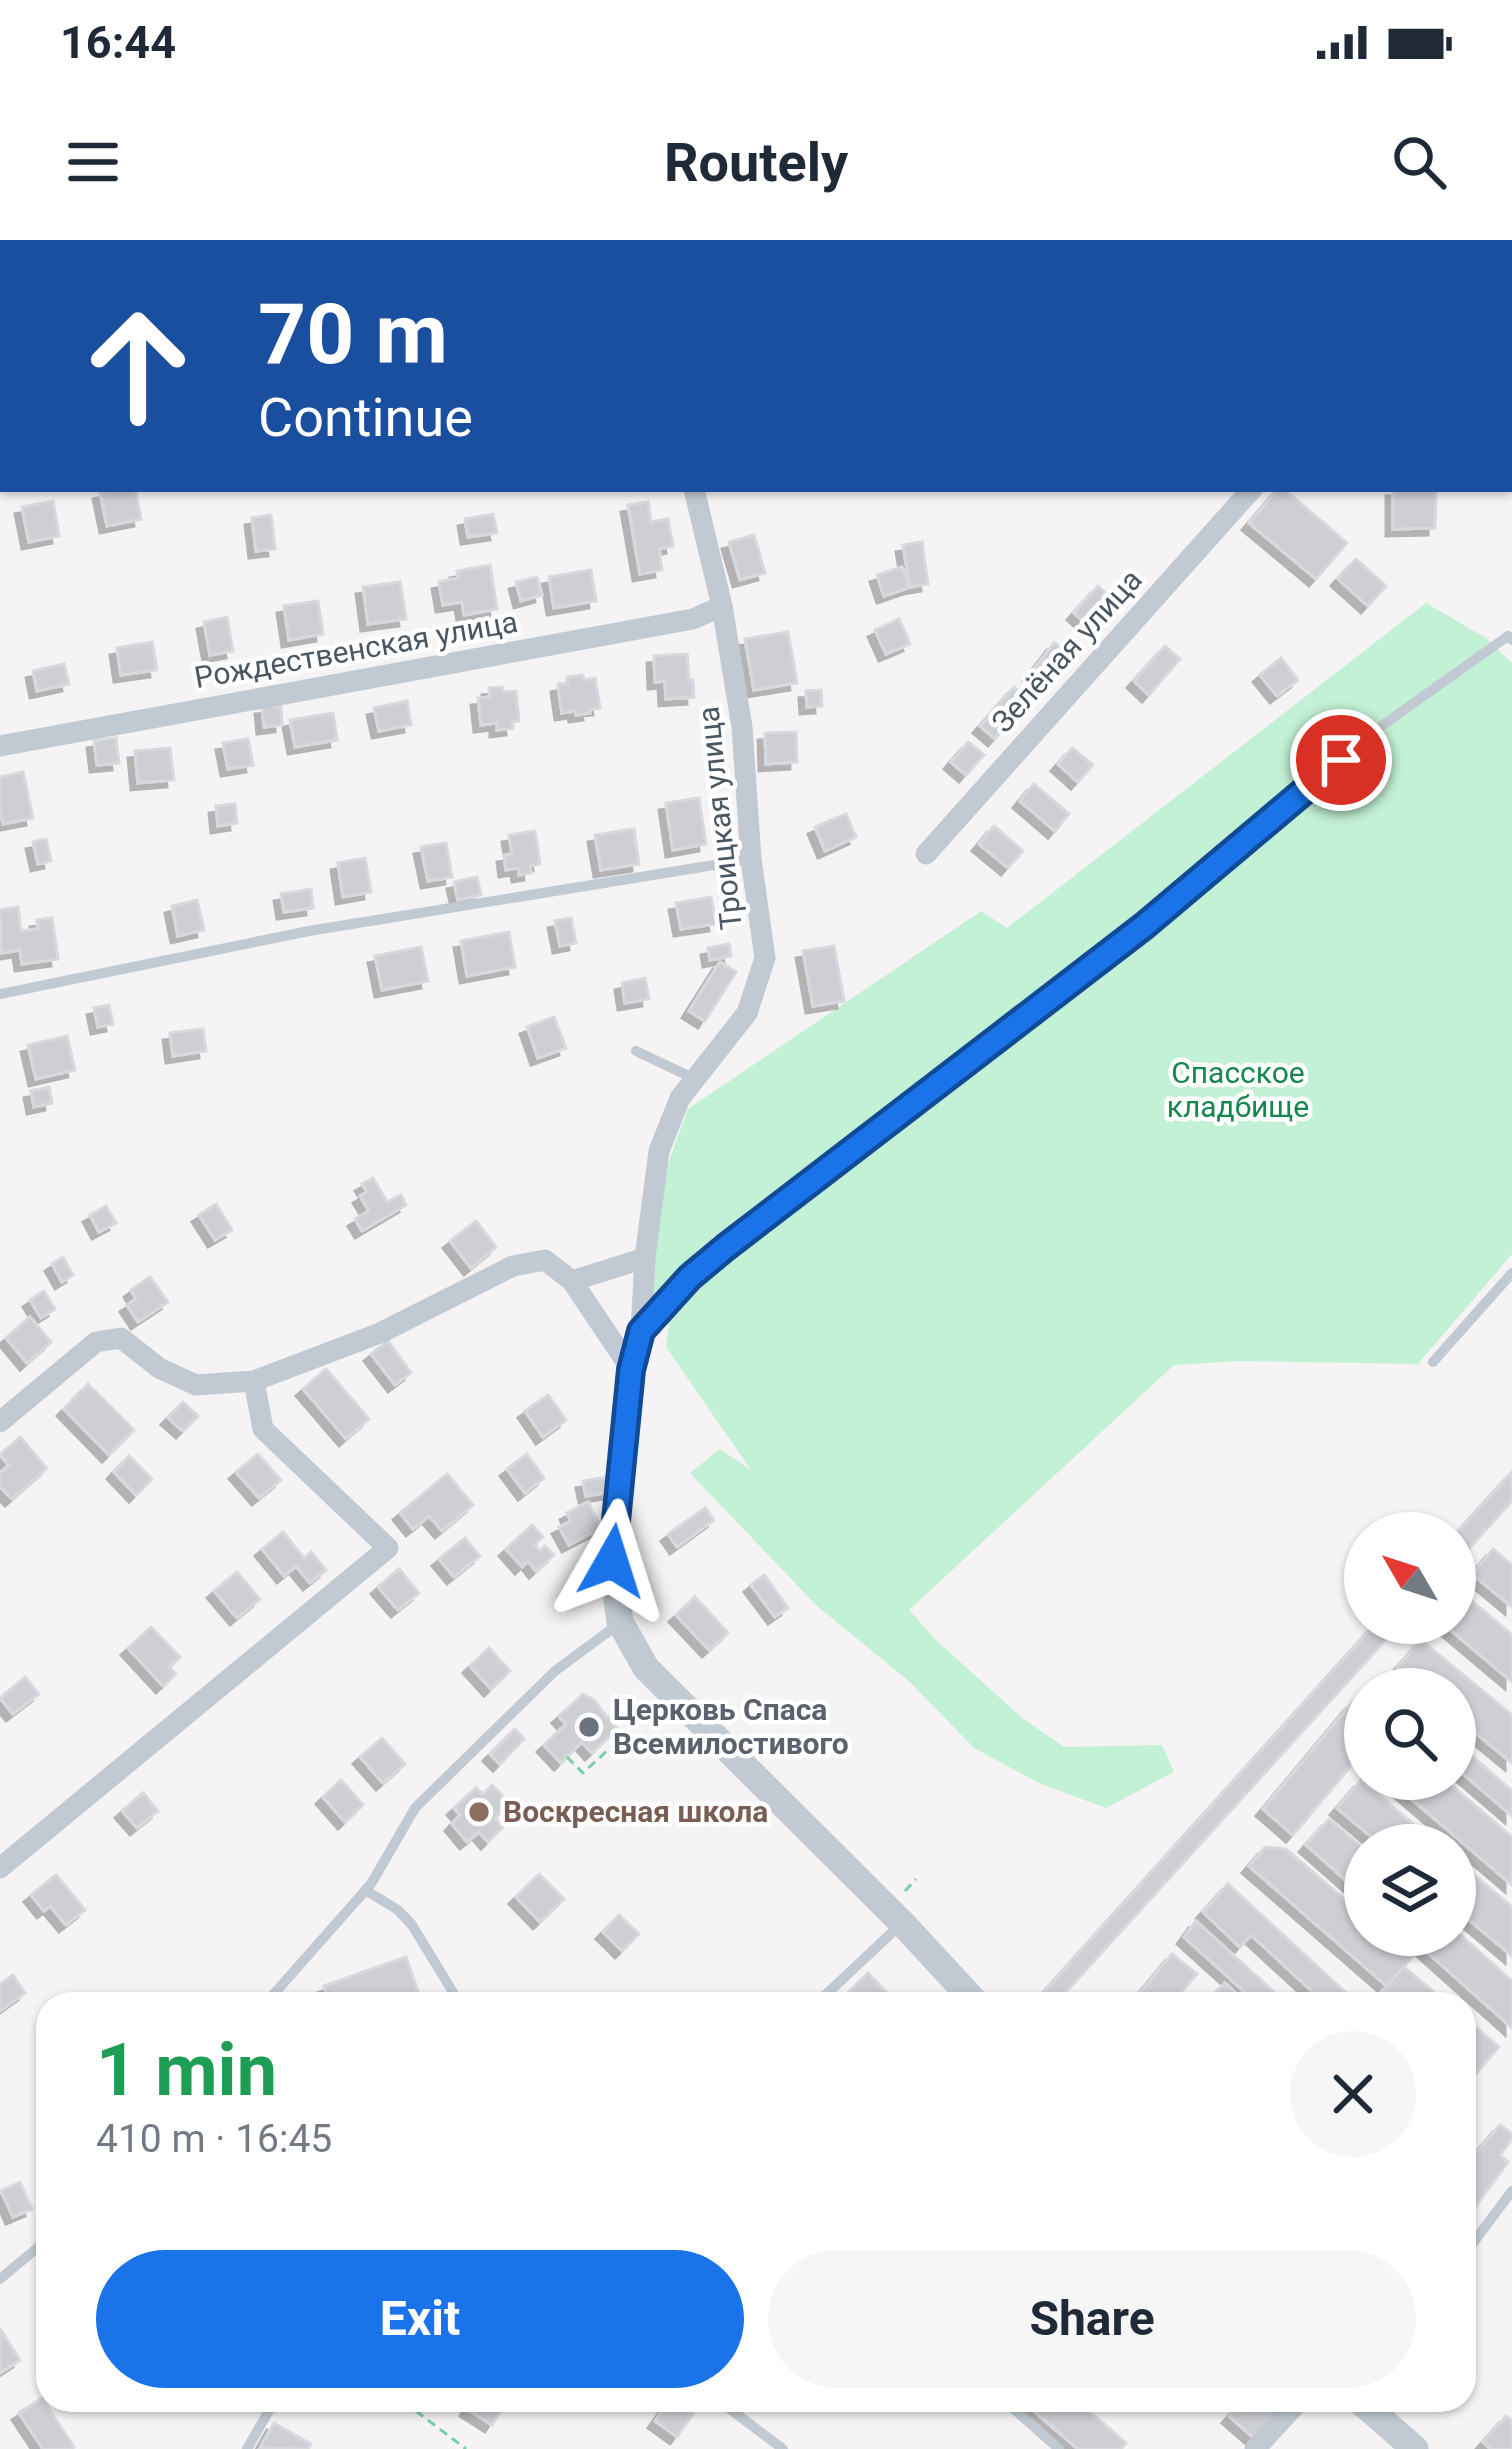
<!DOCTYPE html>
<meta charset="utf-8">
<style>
:root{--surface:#fff;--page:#f6f6f7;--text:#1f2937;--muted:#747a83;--accent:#1a73e8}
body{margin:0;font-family:Roboto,sans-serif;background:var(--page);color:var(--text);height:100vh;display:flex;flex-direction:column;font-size:45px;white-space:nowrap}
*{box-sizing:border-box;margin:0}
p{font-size:39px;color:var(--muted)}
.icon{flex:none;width:66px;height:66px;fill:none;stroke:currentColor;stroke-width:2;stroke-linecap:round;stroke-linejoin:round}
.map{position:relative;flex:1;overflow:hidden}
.panel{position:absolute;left:36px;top:1752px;width:1440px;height:420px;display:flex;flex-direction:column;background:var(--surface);border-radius:36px;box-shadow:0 3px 9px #0004}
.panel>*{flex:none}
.top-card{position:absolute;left:0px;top:0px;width:1512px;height:252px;box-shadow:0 3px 9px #0004;background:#1a4fa0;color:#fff;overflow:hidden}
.needle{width:78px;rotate:309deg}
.fabs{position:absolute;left:1344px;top:1272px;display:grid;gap:24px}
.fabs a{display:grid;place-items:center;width:132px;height:132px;border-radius:50%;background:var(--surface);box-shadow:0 3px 9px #0004;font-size:60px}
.pin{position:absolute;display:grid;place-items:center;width:102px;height:102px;color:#fff;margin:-51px;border:6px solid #fff;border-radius:50%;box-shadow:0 3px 12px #0007}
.me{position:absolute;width:132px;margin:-66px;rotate:6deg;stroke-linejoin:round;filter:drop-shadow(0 0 9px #0008)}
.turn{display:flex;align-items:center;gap:42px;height:252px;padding:0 60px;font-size:54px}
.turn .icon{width:156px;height:156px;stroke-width:2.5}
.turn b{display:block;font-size:84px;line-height:102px}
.round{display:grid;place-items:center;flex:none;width:126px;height:126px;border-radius:63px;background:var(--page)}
.summary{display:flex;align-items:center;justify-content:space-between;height:204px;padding:0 60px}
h1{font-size:72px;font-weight:700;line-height:90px;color:#1e9e55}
.button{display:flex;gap:24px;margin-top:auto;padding:24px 60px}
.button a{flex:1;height:138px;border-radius:72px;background:var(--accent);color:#fff;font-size:48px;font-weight:700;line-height:138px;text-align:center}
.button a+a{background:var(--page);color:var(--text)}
.status{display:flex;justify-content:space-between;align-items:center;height:84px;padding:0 60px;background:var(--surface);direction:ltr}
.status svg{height:33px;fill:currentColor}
header{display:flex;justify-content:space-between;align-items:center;height:156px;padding:0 60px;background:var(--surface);font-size:54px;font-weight:700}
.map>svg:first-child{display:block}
</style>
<div class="status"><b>16:44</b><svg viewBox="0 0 49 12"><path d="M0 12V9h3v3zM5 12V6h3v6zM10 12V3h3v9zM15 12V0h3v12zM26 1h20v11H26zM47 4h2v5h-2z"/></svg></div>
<header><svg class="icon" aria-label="menu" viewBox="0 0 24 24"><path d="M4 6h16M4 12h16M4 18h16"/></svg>Routely<svg class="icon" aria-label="search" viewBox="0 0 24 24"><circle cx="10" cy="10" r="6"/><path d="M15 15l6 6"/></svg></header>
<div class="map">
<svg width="1512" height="2209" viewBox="0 0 1512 2209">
<defs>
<filter id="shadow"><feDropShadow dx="-7" dy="7" stdDeviation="0" flood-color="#0004"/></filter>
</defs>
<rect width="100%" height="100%" fill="#f5f3f3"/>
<polygon fill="#c3f1d5" points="1426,363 1486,398 1512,423 1512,1014 1418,1124 1240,1121 1174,1125 909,1370 936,1400 1022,1478 1064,1507 1162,1505 1174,1532 1106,1568 1041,1544 974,1508 910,1442 817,1366 690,1233 720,1209 751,1230 666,1107 669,1086 653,1061 656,957 688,869 981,671 1007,688"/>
<g fill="#cdcfd5" stroke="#d7d9de" stroke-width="3" filter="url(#shadow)">
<polygon points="116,249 135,249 141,279 107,286 100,252"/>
<polygon points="1278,249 1284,249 1347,303 1316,339 1249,283"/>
<polygon points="1393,249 1436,249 1435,288 1393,289"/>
<polygon points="53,261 59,296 29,302 22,267"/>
<polygon points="648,262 651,282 668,279 673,306 659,309 662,330 640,334 628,265"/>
<polygon points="493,274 497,293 468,297 465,279"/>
<polygon points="271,275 275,309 256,311 252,278"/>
<polygon points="754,295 765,333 740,340 729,302"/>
<polygon points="922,302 928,344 910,347 903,305"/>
<polygon points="1356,319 1386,346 1368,366 1338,339"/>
<polygon points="490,325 497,369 464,375 462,362 443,365 439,342 458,338 457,331"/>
<polygon points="902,327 910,347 884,356 877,335"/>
<polygon points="591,330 596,361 554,368 549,337"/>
<polygon points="537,337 542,355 521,361 516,342"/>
<polygon points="400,342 406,379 368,384 363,347"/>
<polygon points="1098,346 1118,364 1094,391 1074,373"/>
<polygon points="318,361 323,394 289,400 284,366"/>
<polygon points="227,377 233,411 210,415 204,382"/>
<polygon points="899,379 910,404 886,414 875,390"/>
<polygon points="788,392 797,443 754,450 745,399"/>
<polygon points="152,402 157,430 121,435 117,408"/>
<polygon points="1054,403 1070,415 1046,446 1030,434"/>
<polygon points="1165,406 1180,419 1149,455 1134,441"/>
<polygon points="687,414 689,440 693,440 694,457 666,459 665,441 655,442 654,416"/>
<polygon points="1281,418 1298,440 1277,456 1260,435"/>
<polygon points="64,424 69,444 37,451 33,431"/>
<polygon points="583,435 584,440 595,438 600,468 589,469 590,473 576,475 575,471 562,473 558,445 568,443 567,437"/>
<polygon points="502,447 503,452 516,451 519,481 512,482 513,488 497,490 497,483 481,485 478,458 490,457 489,448"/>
<polygon points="1014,447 1029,460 995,499 980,486"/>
<polygon points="821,450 822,466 807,467 806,451"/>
<polygon points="407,461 411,485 379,491 374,468"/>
<polygon points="281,466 282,485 264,487 262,467"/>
<polygon points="333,473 337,500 295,507 290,480"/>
<polygon points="796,492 797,522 766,524 765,493"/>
<polygon points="116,498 119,523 97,525 94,501"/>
<polygon points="248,499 253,525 228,529 223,503"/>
<polygon points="968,502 984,515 966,535 951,522"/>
<polygon points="170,508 174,540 138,543 135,511"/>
<polygon points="1072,508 1093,525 1078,542 1058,524"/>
<polygon points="23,532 33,578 3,584 0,570 0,537"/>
<polygon points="1034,544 1069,574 1055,591 1020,561"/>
<polygon points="699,558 706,604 673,610 666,563"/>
<polygon points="235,564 237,583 218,586 216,566"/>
<polygon points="846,574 856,597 825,611 815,587"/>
<polygon points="994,586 1023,611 1008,628 979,604"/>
<polygon points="634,589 639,624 601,630 595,595"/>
<polygon points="535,591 540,624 530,626 531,633 519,635 518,628 506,630 504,615 512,614 509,595"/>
<polygon points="46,599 51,621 38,624 33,602"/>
<polygon points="446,603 452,637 428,641 421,607"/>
<polygon points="365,618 371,652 343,657 338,623"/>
<polygon points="477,637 481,655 458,660 454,642"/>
<polygon points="311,649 313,668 284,672 281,654"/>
<polygon points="711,657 716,684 681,689 676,663"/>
<polygon points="197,660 204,690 178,696 172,666"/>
<polygon points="18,667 21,691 38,689 37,680 52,678 58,719 22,724 20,710 1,713 0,670"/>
<polygon points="571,678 576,703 560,706 555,681"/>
<polygon points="509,692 515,727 467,736 461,701"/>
<polygon points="729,704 731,716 710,720 708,708"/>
<polygon points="834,706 844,761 813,766 803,711"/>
<polygon points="421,707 428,741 382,750 375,716"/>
<polygon points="720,722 736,732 705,781 689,771"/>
<polygon points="645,738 649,759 625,763 622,743"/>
<polygon points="109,765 113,784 98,787 94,768"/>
<polygon points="554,777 566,808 538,818 527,787"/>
<polygon points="203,789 206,811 173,816 170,793"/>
<polygon points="67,796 75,830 36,839 28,805"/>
<polygon points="49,847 52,863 34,867 31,851"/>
<polygon points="373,938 387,962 401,955 406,965 362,991 355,979 369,971 360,956 367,952 362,944"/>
<polygon points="216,964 232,990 215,1000 199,975"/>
<polygon points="106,966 116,983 99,992 90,975"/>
<polygon points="476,981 496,1007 471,1028 450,1001"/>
<polygon points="63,1017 73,1035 62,1042 52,1024"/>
<polygon points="150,1037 168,1062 138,1082 127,1065 136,1059 131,1050"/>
<polygon points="44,1051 55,1069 41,1078 30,1060"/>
<polygon points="30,1077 51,1102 27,1123 6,1098"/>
<polygon points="388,1101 411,1133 395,1145 371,1114"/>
<polygon points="326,1129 369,1179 346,1199 303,1149"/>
<polygon points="88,1144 134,1190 109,1215 64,1169"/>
<polygon points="548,1155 566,1180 543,1197 525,1171"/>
<polygon points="183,1162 198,1176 183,1191 168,1178"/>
<polygon points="20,1197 47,1228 12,1259 0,1247 0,1233 9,1225 0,1215"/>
<polygon points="258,1214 281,1240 259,1258 236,1232"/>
<polygon points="527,1214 544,1238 525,1253 507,1229"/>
<polygon points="129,1216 152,1239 136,1255 114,1232"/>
<polygon points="1512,1232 1512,1261 1455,1324 1455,1295"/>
<polygon points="447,1234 473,1265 442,1291 429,1276 413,1289 400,1273"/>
<polygon points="607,1237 610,1252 586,1256 583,1241"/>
<polygon points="588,1262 601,1288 569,1305 559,1287 571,1281 567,1273"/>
<polygon points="705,1268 714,1280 677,1307 668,1294"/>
<polygon points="532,1285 543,1297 534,1305 540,1311 545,1306 554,1315 536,1331 528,1321 522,1327 506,1309"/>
<polygon points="283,1292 304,1318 311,1312 326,1330 310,1343 296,1326 284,1336 262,1309"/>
<polygon points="465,1298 480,1316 454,1337 439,1319"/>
<polygon points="1493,1309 1512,1325 1512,1367 1472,1334"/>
<polygon points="399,1329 419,1353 398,1370 378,1347"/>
<polygon points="237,1332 260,1359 237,1378 214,1351"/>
<polygon points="764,1335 788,1368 775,1377 751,1345"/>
<polygon points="1461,1352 1512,1395 1512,1442 1442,1383 1455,1383 1455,1360"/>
<polygon points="695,1357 728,1393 709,1410 676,1375"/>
<polygon points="1376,1383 1401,1383 1055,1764 1033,1764"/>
<polygon points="151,1387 180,1417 169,1427 176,1434 163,1446 128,1408"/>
<polygon points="1421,1400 1512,1475 1512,1523 1455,1476 1455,1449 1422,1449 1397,1428"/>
<polygon points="489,1408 510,1431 491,1449 470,1426"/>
<polygon points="25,1437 39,1454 13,1474 0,1458"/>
<polygon points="583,1454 595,1461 606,1476 612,1479 617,1489 592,1513 582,1502 561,1523 544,1505 566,1484 559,1476"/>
<polygon points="1352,1462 1365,1473 1365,1509 1293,1595 1263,1569"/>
<polygon points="515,1489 524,1499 500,1524 490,1514"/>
<polygon points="382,1498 405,1524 383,1543 360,1517"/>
<polygon points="1455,1501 1512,1551 1512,1576 1455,1527"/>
<polygon points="1388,1539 1444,1539 1512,1597 1512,1645"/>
<polygon points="341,1540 363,1565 345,1582 323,1557"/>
<polygon points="1361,1540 1438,1605 1381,1605 1337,1568"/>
<polygon points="492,1545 510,1563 495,1578 503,1587 488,1602 479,1592 467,1602 452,1584 460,1575 454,1568 476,1548 483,1554"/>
<polygon points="143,1553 158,1571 137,1588 122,1571"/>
<polygon points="1329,1579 1365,1610 1365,1657 1306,1605"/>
<polygon points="1265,1607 1286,1609 1365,1677 1365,1695 1386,1695 1412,1717 1388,1747 1249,1626"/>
<polygon points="1455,1619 1512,1667 1512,1716 1455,1668"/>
<polygon points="539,1634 564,1659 540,1682 516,1657"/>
<polygon points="56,1635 85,1670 66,1685 50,1666 44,1671 31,1655"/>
<polygon points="1228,1644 1358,1764 1326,1764 1251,1695 1240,1707 1203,1672"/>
<polygon points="619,1675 639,1694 622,1711 603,1692"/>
<polygon points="1196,1681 1287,1764 1258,1764 1184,1697"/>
<polygon points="1455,1690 1512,1741 1512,1788 1408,1695 1455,1695"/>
<polygon points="1172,1714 1197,1734 1172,1764 1131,1764"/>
<polygon points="406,1717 419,1754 390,1764 330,1764 324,1746"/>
<polygon points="1404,1727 1448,1764 1385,1764 1377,1757"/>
<polygon points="868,1733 890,1756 882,1764 856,1764 847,1754"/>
<polygon points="13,1735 25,1753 0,1771 0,1744"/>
<polygon points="1225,1743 1239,1756 1232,1764 1206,1764"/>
<polygon points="1464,1777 1499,1807 1473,1837 1464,1830"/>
<polygon points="1500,1885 1512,1894 1512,1899 1500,1915 1508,1922 1464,1982 1464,1927"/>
<polygon points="20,1942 32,1969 13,1977 1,1951"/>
<polygon points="0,2089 20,2120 0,2133"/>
<polygon points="42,2158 74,2207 72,2209 43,2209 19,2173"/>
<polygon points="473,2160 507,2160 492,2185 467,2169"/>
<polygon points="670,2160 693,2174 677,2197 655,2181"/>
<polygon points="1021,2160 1076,2160 1126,2203 1121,2209 1078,2209"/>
<polygon points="1243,2160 1289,2160 1255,2199 1229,2176"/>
<polygon points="1506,2176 1512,2181 1512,2209 1491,2209 1483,2202"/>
<polygon points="274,2183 311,2204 308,2209 260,2208"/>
</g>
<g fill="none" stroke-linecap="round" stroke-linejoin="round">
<g stroke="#7ad0a6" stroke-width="3" stroke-dasharray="9 6" stroke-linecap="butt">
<polyline points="567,1517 583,1533 651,1470"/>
<polyline points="905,1651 916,1639"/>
<polyline points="363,2160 410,2168"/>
<polyline points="418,2160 412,2168 466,2209"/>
</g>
<g stroke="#c1cad2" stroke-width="10">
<polyline points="0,754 309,691 751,619"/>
<polyline points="636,811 695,839"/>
<polyline points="645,1087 690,1037 726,1007 1145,686 1373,492 1508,396 1512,400"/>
<polyline points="1433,1122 1512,1033"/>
<polyline points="365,1650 398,1670 412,1685 460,1764"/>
<polyline points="265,1764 371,1644 415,1568 555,1431 620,1383"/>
<polyline points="816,1764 901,1684"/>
<polyline points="1464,2015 1512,1951"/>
<polyline points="0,2039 48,1999"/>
<polyline points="718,2160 783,2209"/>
<polyline points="1004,2160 1059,2209"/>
<polyline points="247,2209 275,2160"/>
</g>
<g stroke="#c1cad2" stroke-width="21">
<polyline points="1049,0 1050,3"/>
<polyline points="1195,0 1195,3"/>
<polyline points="1369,3 1369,0"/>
<polyline points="1509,163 1512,163"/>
<polyline points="0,222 3,221"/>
<polyline points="0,506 693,379 722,366"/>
<polyline points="926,614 1252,249"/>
<polyline points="572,1041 645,1018"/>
<polyline points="631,1129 641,1091 645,1018 659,911 680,858 747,773 765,718 751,619 742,487 722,366 694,249"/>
<polyline points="0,1182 96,1102 121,1098 159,1128 196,1145 254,1141 380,1093 513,1026 545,1020 572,1041 631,1129"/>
<polyline points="0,1628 388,1308 263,1189 254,1141"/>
<polyline points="1255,2209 1300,2160"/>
</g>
<g stroke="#c1cad2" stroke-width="27">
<polyline points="631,1129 612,1321 620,1382 646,1428 902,1683 977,1764"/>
<polyline points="1359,2160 1415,2209"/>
</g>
</g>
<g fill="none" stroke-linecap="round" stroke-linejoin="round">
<g stroke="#114b97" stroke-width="30">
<polyline id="route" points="612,1321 631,1130 641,1091 690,1037 726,1007 1144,686 1341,520"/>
</g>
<use href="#route" stroke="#1a73e8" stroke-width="21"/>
</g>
<circle fill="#6b7280" stroke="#fff" stroke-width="4.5" cx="589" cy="1487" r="12"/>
<circle fill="#8d6e63" stroke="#fff" stroke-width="4.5" cx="479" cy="1572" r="12"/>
<g text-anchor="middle" stroke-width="9" stroke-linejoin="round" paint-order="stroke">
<g font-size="30" fill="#4a5661" stroke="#fff">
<text transform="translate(356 410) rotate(-10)" y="10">Рождественская улица</text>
<text transform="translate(1067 411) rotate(-48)" y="10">Зелёная улица</text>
<text transform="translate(720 578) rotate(-96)" y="10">Троицкая улица</text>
</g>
<g font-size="30" fill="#17864f" stroke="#fff">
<text x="1238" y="843">Спасское<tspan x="1238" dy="34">кладбище</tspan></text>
</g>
<g font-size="30" font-weight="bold" fill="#5b616d" stroke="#fff" text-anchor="start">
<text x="613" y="1480">Церковь Спаса<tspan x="613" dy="34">Всемилостивого</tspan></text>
</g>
<g font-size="30" font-weight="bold" fill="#785e54" stroke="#fff" text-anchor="start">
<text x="503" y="1582">Воскресная школа</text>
</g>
</g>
</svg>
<div class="fabs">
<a><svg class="needle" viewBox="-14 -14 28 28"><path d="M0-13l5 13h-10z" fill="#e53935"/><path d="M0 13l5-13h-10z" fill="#747a83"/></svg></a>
<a><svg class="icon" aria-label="search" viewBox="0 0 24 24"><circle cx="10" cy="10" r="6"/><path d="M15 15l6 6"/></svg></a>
<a><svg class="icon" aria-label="layers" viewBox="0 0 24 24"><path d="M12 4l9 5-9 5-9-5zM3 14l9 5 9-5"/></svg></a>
</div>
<div class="pin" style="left:1341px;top:520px;background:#d93025"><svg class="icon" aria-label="arrive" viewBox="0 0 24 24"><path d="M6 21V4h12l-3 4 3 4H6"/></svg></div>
<svg class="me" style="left:612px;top:1321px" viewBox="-20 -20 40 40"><path d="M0-17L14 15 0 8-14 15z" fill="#1a73e8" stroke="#fff" stroke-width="4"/></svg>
<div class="top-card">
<div class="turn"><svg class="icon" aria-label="ahead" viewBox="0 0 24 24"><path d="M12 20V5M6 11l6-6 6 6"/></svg><div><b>70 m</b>Continue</div></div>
</div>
<section class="panel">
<div class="summary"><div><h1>1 min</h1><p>410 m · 16:45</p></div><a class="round"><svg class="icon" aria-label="close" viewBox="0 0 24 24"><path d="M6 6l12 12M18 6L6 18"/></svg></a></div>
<div class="button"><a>Exit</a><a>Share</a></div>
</section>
</div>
